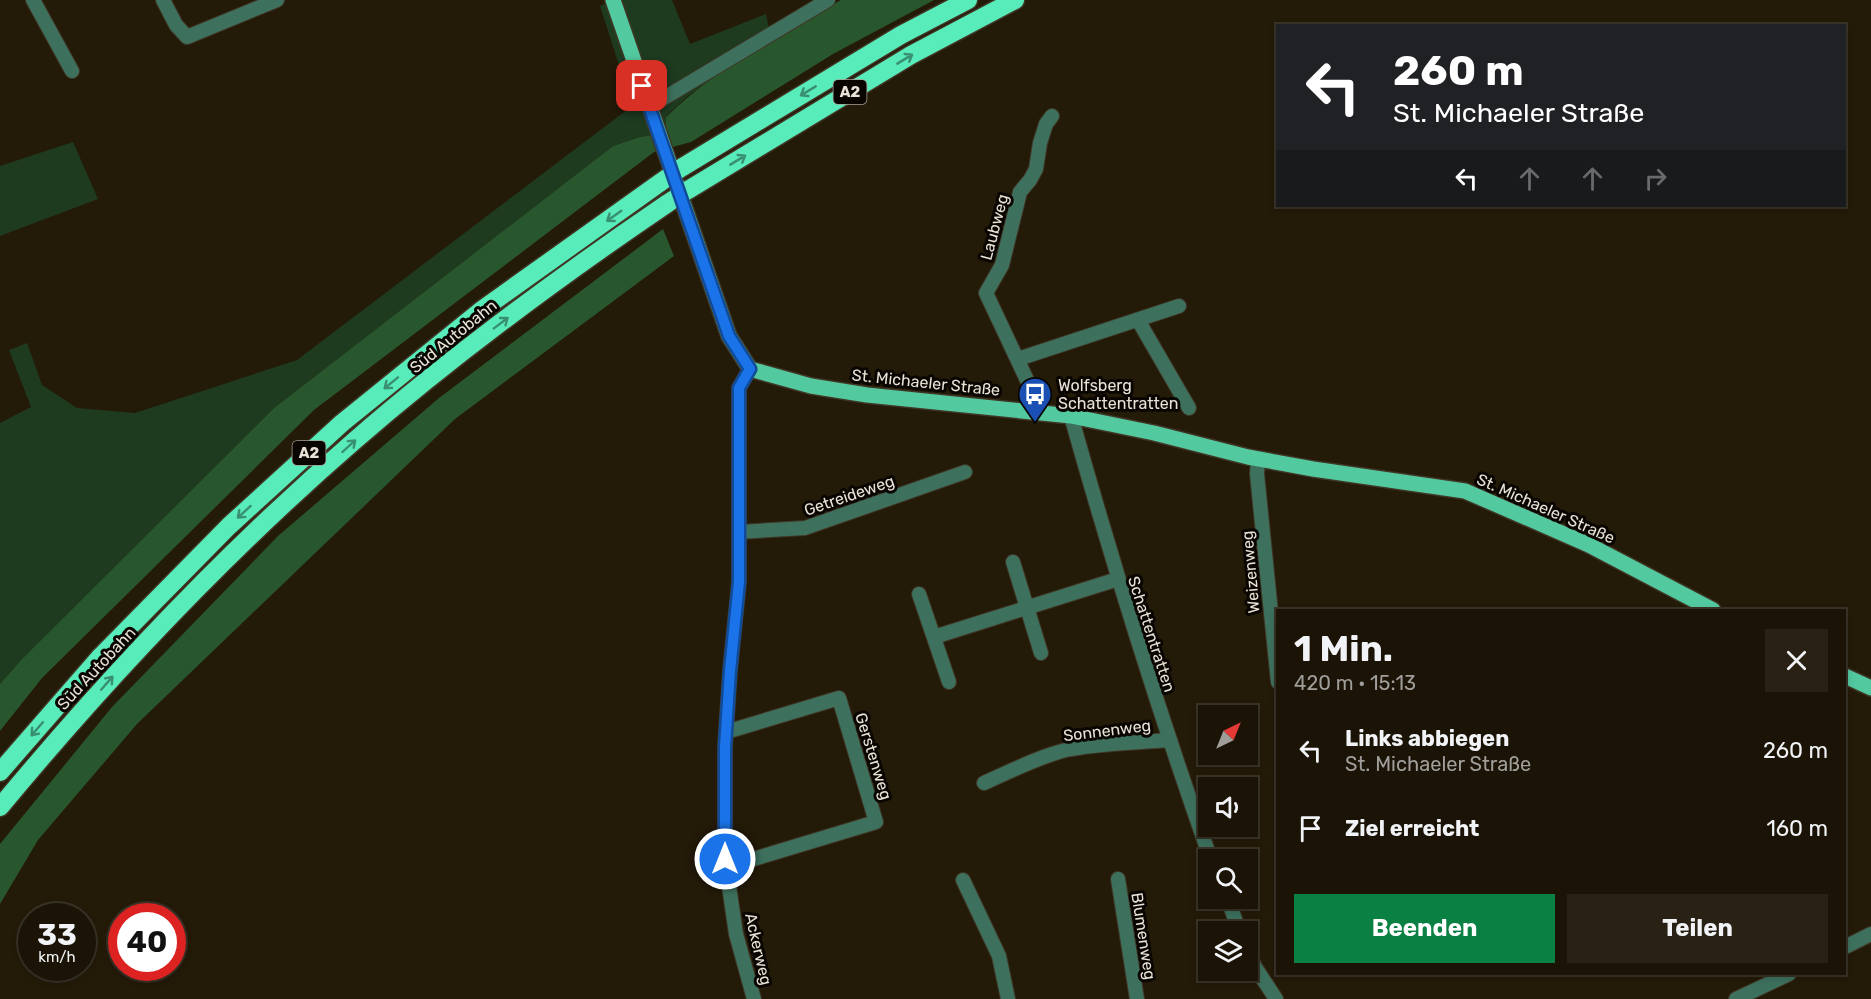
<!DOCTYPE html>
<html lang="de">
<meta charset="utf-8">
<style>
:root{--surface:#1b1406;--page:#282114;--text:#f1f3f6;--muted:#a09e9b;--line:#393328;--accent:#0b8043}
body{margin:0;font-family:Rubik,sans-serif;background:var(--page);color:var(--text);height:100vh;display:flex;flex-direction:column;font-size:22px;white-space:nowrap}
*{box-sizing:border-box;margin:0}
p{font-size:20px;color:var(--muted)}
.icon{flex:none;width:33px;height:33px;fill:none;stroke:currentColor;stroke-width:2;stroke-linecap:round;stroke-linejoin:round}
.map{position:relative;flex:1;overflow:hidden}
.drawer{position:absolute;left:1276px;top:609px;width:570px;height:366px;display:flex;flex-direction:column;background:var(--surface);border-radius:0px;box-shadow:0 3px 9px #0003,0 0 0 2px var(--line)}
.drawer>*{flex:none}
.top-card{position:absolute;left:1276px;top:24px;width:570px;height:183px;border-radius:0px;box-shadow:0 3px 9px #0003,0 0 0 2px var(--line);background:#202124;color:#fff;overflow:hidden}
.needle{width:39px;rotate:43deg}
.fabs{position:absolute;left:1198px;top:705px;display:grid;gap:12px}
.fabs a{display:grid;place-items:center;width:60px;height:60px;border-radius:0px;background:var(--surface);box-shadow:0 3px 9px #0003,0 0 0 2px var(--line);font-size:30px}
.speed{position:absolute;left:18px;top:903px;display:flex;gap:12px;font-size:30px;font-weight:700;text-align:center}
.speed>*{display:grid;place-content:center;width:78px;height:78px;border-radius:50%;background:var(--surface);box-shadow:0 3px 9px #0003,0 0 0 2px var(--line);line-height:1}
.speed small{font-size:15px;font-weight:400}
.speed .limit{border:9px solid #d22;background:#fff;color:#111}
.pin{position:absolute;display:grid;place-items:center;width:51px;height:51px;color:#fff;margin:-26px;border-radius:12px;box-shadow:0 3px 9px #0006}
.me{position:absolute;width:66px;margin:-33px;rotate:0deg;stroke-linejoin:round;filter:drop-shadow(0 0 4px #0008)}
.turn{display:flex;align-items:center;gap:21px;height:126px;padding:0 18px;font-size:27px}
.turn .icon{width:78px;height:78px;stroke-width:2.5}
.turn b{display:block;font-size:42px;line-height:51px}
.lanes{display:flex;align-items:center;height:57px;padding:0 18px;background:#0003;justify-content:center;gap:30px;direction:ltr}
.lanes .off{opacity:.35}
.round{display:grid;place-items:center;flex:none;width:63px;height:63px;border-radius:0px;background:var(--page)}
.summary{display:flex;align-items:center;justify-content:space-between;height:102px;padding:0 18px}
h1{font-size:36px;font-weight:700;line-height:45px}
.primary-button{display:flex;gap:12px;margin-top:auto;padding:12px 18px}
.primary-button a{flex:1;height:69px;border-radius:0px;background:var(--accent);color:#fff;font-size:24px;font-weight:700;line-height:69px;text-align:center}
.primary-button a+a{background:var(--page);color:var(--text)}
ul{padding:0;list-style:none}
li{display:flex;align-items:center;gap:18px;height:78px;padding:0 18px}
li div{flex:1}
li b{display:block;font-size:22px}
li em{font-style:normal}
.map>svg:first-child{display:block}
</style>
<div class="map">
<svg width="1871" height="999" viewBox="0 0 1871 999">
<rect width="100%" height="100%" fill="#241a08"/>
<g fill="#1e3b20">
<polygon points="613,0 672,0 690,44 766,14 771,39 688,96 666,116 665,133 640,137 613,146 274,408 21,660 0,684 0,423 31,407 9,350 27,343 42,385 77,408 135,413 297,360 632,106 600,6"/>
<polygon points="73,142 98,199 0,236 0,166"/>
</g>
<g fill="#29572d">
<path d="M841,0H934L833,54L691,142L654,152L314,410L42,678L0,731V684L21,660L274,408L613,146L640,137L665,133L666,117C717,68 780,34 841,0Z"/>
<polygon points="663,229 674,256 455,419 137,724 38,840 0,904 0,844 112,707 278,536 439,398"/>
</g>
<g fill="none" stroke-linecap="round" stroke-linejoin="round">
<g stroke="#403625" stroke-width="16">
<g id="minor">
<polyline points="33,0 72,71"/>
<polyline points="163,0 176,25 187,37 277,0"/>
<polyline points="649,107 828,0"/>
<polyline points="1138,320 1189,408"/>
<polyline points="1018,359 1179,306"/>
<polyline points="750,369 739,388 739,582 730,671 725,747 725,859 736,934 754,999"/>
<polyline points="1042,412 986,293 1002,265 1020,192 1030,180 1036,169 1040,143 1046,124 1052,116"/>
<path d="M1071,416C1113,565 1159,713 1211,860"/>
<polyline points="1258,459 1257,474 1278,682"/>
<polyline points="739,532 805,528 965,472"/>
<polyline points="1013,562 1041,653"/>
<polyline points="919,594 949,682"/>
<polyline points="934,637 1118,579"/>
<polyline points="726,732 839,698 876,822 727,867"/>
<path d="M984,783C1011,771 1038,757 1066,750C1099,743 1135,743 1169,740"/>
<polyline points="1118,879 1137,999"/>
<polyline points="963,880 999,956 1008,999"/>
<polyline points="1227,898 1240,932"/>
<polyline points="1845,947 1871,934"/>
<polyline points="1248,951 1255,967 1276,999"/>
<polyline points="1736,999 1789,974"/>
</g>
</g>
<g stroke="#403625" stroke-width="18">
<g id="major">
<polyline points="613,0 729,336 750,369 811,386 867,395 1071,416 1154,433 1248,457 1313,469 1465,491 1589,545 1713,610"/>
<polyline points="1845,676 1871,688"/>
</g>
</g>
<g stroke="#403625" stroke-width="21">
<g id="highway">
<polyline points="681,168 901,35 968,0"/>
<polyline points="688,190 911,55 1015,0"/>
<polyline points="0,772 101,656 229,526 342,423 483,309 661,182"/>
<path d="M0,807C108,677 225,553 353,442C453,355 559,277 668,203"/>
</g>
</g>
<use href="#minor" stroke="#3d715e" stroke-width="14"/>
<use href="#major" stroke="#53c9a0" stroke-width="15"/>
<use href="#highway" stroke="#59ecbb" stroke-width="18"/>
<g stroke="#403625" stroke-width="21" stroke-linecap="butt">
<g id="highway-bridge">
<polyline points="661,182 681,168"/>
<polyline points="668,203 688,190"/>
</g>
</g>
<use href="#highway-bridge" stroke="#59ecbb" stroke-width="18"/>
</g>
<defs><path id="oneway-shaft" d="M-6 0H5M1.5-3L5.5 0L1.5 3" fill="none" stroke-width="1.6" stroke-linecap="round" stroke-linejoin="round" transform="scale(1.5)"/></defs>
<g stroke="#399071">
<use href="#oneway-shaft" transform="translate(905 59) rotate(-31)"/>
<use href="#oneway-shaft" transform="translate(808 91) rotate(149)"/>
<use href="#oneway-shaft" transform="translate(738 160) rotate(-31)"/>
<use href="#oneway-shaft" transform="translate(614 216) rotate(145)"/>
<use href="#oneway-shaft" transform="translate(501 323) rotate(-37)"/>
<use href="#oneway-shaft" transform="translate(391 383) rotate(141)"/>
<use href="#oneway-shaft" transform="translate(349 446) rotate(-42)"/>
<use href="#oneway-shaft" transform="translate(244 512) rotate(138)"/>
<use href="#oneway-shaft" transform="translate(107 683) rotate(-49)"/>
<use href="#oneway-shaft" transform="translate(37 729) rotate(131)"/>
</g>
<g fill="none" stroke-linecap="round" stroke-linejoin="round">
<g stroke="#114b97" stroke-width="15">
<polyline id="route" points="642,86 729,336 750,369 739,388 739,582 730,671 725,747 725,859"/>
</g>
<use href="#route" stroke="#1a73e8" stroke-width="10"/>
</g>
<defs>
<g id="bus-pin" transform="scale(1.725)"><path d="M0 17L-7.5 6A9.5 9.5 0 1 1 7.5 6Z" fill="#1a4fb4" stroke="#090602"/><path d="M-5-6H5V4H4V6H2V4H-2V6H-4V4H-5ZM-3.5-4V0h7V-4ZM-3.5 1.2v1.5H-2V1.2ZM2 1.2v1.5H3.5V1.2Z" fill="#fff"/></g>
</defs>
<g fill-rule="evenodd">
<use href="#bus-pin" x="1035" y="394"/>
</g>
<g text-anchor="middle" stroke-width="6" stroke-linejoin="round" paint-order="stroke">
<g fill="#090602" stroke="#a6a097" stroke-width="1.5">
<rect x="833.5" y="80" width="33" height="24" rx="4.5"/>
<rect x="292.5" y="441" width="33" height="24" rx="4.5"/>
</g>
<g font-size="15" font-weight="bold" fill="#e9e2d7">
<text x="850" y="97">A2</text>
<text x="309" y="458">A2</text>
</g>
<g font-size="16" fill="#e9e2d7" stroke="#090602">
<text transform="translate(994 227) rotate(-75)" y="6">Laubweg</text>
<text transform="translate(453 336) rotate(-39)" y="6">Süd Autobahn</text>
<text transform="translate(926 382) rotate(6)" y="6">St. Michaeler Straße</text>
<text transform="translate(849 495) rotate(-19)" y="6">Getreideweg</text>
<text transform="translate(1546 508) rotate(24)" y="6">St. Michaeler Straße</text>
<text transform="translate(1250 572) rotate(-95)" y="6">Weizenweg</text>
<text transform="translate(1152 634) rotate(72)" y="6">Schattentratten</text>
<text transform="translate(96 668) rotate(-47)" y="6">Süd Autobahn</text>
<text transform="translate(1107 730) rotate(-7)" y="6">Sonnenweg</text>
<text transform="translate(874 756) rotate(73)" y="6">Gerstenweg</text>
<text transform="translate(1144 936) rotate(81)" y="6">Blumenweg</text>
<text transform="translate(759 949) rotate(77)" y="6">Ackerweg</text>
</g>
<g font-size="16" fill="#e9e2d7" stroke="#090602" text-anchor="start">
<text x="1058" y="391">Wolfsberg<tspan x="1058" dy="18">Schattentratten</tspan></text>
</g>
</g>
</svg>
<div class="fabs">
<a><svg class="needle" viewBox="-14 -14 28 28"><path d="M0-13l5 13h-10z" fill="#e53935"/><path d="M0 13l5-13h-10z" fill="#a09e9b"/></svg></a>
<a><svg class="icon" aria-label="sound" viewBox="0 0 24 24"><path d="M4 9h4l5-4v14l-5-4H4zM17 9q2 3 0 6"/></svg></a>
<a><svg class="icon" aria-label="search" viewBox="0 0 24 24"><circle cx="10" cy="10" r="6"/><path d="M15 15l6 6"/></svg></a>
<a><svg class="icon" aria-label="layers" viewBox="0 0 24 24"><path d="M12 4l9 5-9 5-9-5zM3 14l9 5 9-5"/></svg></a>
</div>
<div class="speed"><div>33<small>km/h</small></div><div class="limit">40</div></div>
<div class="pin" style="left:642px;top:86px;background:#d93025"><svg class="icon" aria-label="arrive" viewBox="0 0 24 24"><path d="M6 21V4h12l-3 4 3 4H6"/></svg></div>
<svg class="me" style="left:725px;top:859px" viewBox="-20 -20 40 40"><circle r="17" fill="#1a73e8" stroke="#fff" stroke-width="3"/><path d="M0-11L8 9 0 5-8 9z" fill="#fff"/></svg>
<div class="top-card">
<div class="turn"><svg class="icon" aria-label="left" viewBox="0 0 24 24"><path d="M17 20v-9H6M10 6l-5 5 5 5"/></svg><div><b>260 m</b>St. Michaeler Straße</div></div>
<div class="lanes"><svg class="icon" aria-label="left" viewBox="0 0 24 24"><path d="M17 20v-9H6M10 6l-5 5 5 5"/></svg><svg class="icon off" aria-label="ahead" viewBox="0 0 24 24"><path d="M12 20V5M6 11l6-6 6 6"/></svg><svg class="icon off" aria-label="ahead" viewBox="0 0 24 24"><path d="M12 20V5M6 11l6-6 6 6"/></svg><svg class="icon off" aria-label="right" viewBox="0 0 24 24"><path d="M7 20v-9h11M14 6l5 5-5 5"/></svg></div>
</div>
<section class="drawer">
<div class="summary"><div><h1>1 Min.</h1><p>420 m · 15:13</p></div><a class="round"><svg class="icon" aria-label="close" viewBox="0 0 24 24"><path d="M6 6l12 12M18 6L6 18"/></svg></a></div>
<ul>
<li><svg class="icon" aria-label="left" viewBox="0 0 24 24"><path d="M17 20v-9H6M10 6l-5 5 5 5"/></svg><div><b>Links abbiegen</b><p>St. Michaeler Straße</p></div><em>260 m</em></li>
<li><svg class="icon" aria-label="arrive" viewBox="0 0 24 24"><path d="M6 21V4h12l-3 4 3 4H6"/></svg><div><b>Ziel erreicht</b></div><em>160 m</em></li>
</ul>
<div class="primary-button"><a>Beenden</a><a>Teilen</a></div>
</section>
</div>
